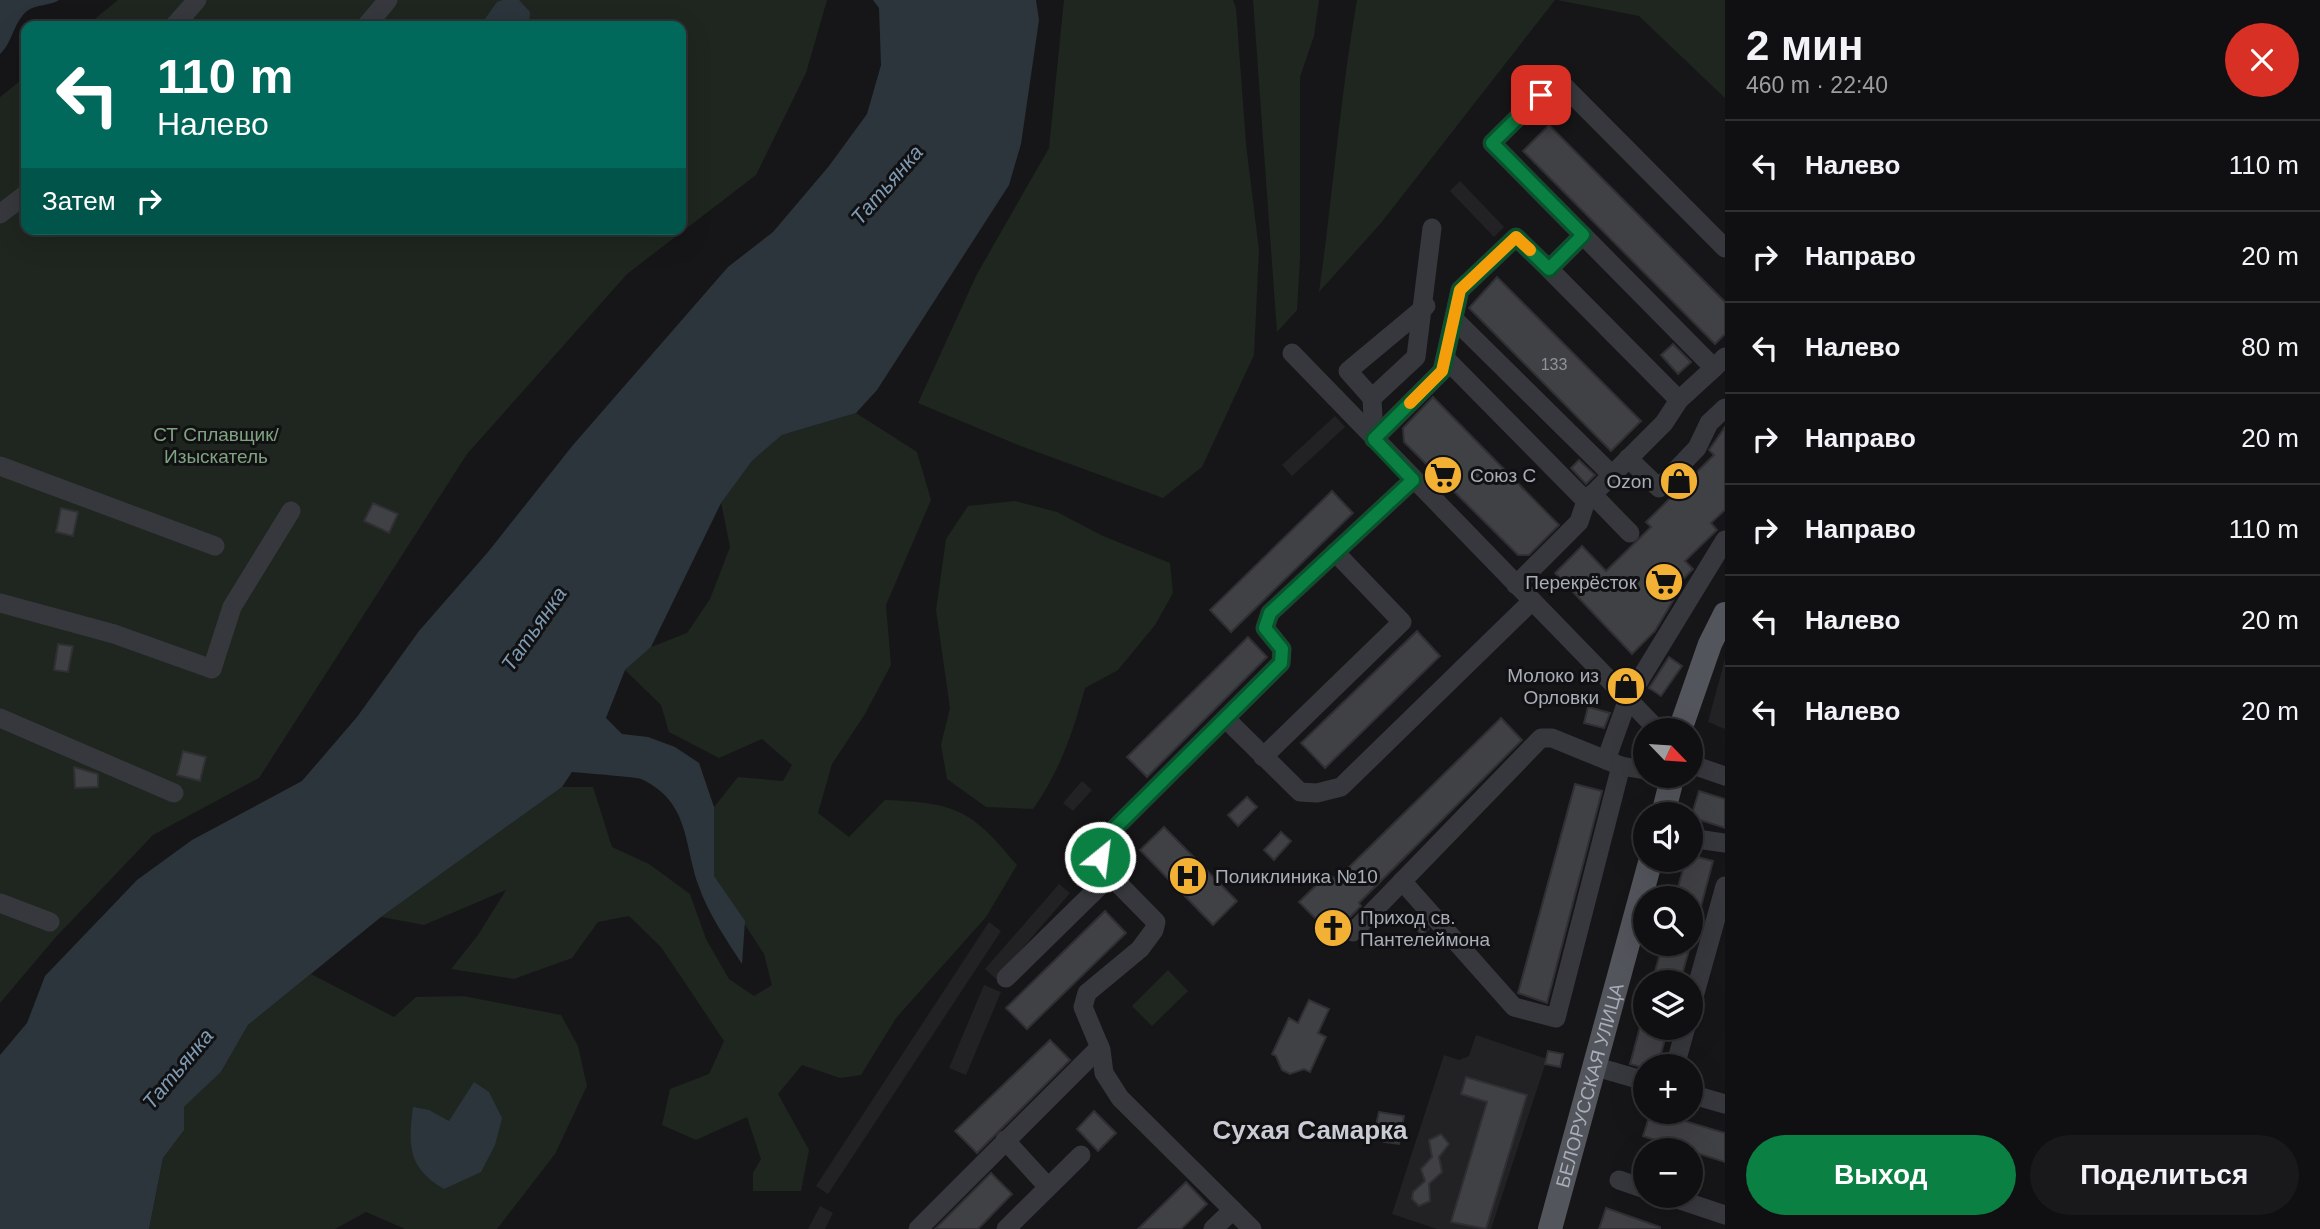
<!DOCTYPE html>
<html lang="ru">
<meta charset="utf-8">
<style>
:root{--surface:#101012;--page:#19191b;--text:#f1f3f6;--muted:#9c9d9f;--line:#303032;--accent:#0b8043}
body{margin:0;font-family:Arial,sans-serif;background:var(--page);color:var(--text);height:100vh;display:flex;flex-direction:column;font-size:26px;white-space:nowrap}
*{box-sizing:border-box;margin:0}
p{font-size:23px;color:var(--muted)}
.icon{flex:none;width:38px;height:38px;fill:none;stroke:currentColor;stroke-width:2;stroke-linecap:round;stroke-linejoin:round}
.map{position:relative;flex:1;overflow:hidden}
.side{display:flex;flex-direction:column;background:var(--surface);width:595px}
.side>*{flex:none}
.hud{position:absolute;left:21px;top:21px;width:665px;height:214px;border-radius:14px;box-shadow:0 7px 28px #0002,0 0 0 2px var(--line);background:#00695c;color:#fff;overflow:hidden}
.needle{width:46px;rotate:115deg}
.fabs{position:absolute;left:1633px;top:718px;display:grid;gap:14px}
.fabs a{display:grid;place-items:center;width:70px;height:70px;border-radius:50%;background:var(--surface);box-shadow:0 7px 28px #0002,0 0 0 2px var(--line);font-size:35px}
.pin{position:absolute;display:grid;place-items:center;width:60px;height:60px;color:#fff;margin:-30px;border-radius:14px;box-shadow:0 4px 10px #0006}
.me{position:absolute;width:77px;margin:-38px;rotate:29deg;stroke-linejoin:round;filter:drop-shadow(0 0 5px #0008)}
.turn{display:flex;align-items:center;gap:24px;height:147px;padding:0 21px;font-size:32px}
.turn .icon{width:91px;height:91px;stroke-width:2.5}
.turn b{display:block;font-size:49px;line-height:60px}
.then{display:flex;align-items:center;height:66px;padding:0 21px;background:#0003;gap:14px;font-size:26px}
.round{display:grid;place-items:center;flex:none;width:74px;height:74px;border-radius:37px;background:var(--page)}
.summary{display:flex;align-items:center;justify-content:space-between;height:119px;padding:0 21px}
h1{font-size:42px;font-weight:700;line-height:52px}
.button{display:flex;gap:14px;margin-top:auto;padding:14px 21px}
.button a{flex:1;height:80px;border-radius:42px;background:var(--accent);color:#fff;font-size:28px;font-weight:700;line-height:80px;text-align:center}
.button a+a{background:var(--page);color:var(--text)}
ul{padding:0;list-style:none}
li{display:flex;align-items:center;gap:21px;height:91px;padding:0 21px;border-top:2px solid var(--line)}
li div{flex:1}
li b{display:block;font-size:26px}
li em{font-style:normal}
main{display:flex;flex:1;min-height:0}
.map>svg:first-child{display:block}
</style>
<main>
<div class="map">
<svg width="1725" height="1229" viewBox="0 0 1725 1229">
<rect width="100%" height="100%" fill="#161618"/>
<g fill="#222225">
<polygon points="1460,181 1504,227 1494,237 1450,191"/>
<polygon points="1335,416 1345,427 1292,476 1282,465"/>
<polygon points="1725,659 1725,729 1708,722"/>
<polygon points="1082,781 1092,790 1073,811 1063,803"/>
<polygon points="1059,884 1070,893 996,979 985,969"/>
<polygon points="989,922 1001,931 828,1194 816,1186"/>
<polygon points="984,985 1001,992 966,1075 949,1068"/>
<polygon points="1476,1035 1547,1059 1491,1229 1437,1229 1392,1214 1444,1055 1459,1060 1469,1056"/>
<polygon points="820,1206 833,1213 825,1229 808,1229"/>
</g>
<g fill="#1e261f">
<polygon points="118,0 827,0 806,73 756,175 627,274 467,454 259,778 153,835 55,938 0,1003 0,97 26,76 26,229 681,229 681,26 86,26"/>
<polygon points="1064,0 1233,0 1236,8 1246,144 1259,250 1254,355 1202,467 1163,498 1018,445 918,403 977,274 1049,148"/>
<polygon points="1253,0 1319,0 1314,36 1300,77 1300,259 1297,310 1277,332"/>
<path d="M1357,0H1555L1381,223L1319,292C1333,195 1340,97 1357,0Z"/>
<polygon points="1557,0 1725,0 1725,98 1639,16"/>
<path d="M856,413L917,452L931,500L886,605L891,665L865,714L832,764L818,813L849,837L885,800C958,803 971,810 1017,865L986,917L896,1018L861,1075L840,1078L802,1065L778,1094L809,1150L801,1191H753V1173L761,1159L747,1117L696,1140L662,1125L670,1089L709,1074L724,1041L661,947L629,916L598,922L572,958L514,979L451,969L478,935L506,890L424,925L381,917L562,787H593L612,847L649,864L690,894L706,939L729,979L754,996L772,985L764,954L713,876L714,807L738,777L783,781L792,765L762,739L719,758L669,732L661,705L625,670L651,647L687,633L710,599L730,547L721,502L752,461L782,435Z"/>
<path d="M1015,501L1057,512L1103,536L1170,563L1173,593L1155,625L1118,670L1085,688C1073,732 1060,771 1033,809L986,807L947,779L941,745L950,708L936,610L946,539L968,506Z"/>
<polygon points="1168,970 1188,991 1152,1026 1132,1006"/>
<polygon points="311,974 394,1017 416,997 463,996 561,1015 578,1046 587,1086 555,1154 497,1229 405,1229 366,1212 335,1229 149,1229 163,1158 183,1130 184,1107 221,1072 248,1025"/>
</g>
<g fill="#2c353c">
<path d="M0,0H59C50,6 36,4 27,11C13,23 13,42 0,54Z"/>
<polygon points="503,0 519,0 530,12 529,26 480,26 497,2"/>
<path d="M873,0H1036L1039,20L1021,144L1009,185L877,390L856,413L782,435L752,461L721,503L651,647L625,670L606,718L622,734L648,737L675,747L699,763L714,807V876L745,921L742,964C726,939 707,912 698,884C684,843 689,801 641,779C638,777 582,773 572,772L562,787L381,917L248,1025L221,1072L184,1107V1130L163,1158L149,1229H0V1055L27,1023L45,976L137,880L192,840L302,781L357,717L419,631L488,552L573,445L728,267L773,232L829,166L867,114L881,65L879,8Z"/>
<path d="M474,1082L489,1092L502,1118L495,1145L481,1172L444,1189C408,1168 408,1146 413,1107L429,1110L449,1121Z"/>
</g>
<g fill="#404145" stroke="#303034" stroke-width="2">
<polygon points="1549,125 1725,302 1725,334 1715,344 1523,151"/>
<polygon points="1497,277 1641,421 1611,451 1469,308"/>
<polygon points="1673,344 1691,362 1678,374 1661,355"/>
<polygon points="1433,397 1559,525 1529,555 1518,555 1404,442 1403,428"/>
<polygon points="1725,427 1725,510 1711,523 1717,530 1685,561 1693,569 1669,594 1674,599 1655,631 1632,654 1555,573 1582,546 1606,571 1651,527 1646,522 1714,455 1709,450"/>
<polygon points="1579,460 1595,475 1586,484 1571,468"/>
<polygon points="1332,491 1353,513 1231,632 1210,610"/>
<polygon points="373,503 398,514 389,533 364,521"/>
<polygon points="61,508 78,512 73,536 56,532"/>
<polygon points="1417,631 1440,656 1325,768 1301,743"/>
<polygon points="1248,637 1267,657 1147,777 1127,757"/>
<polygon points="58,644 73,646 68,672 54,670"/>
<polygon points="1669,657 1682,666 1661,696 1649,688"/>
<polygon points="1588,707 1610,713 1604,728 1584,723"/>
<polygon points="1501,718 1522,740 1359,903 1361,906 1332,935 1299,902 1329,873 1336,880"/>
<polygon points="183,751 206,757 200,781 177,775"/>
<polygon points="74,767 98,774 98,787 75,788"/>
<polygon points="1575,784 1602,791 1547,1003 1518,993"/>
<polygon points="1699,791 1725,799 1725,828 1691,817"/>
<polygon points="1247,797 1257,807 1238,826 1228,815"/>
<polygon points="1164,827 1237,901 1213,925 1140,850"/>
<polygon points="1281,832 1291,841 1274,860 1264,850"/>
<polygon points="1690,855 1713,861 1695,929 1690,929 1690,898 1675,898 1686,859 1690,859"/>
<polygon points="1105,911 1126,933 1027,1029 1006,1008"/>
<polygon points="1416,915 1428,929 1422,935 1409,921"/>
<polygon points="1663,943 1691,943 1680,982 1652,982"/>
<polygon points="1309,1000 1329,1009 1318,1033 1326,1037 1310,1072 1304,1069 1290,1074 1282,1070 1276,1056 1272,1054 1289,1018 1298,1023"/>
<polygon points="1640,1027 1668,1027 1658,1066 1645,1066 1645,1068 1630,1064"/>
<polygon points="1050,1040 1070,1060 977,1153 955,1131"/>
<polygon points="1548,1051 1563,1054 1560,1067 1545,1064"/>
<polygon points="1466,1077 1527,1095 1486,1229 1451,1222 1487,1102 1461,1094"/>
<polygon points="1094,1111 1116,1133 1098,1151 1077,1129"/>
<polygon points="1651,1111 1725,1133 1725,1162 1643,1136"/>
<polygon points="1379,1112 1404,1116 1399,1144 1384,1142 1386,1132 1375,1130"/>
<polygon points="1441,1134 1449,1144 1439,1157 1442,1172 1429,1184 1430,1201 1419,1206 1412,1199 1413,1192 1425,1181 1421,1169 1432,1157 1429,1140"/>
<polygon points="991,1173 1012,1194 978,1229 935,1229"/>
<polygon points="1186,1182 1207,1204 1181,1229 1138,1229"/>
<polygon points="1606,1208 1660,1227 1660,1229 1599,1229"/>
</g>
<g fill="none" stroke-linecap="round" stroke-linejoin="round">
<g stroke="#37383d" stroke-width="19">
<polyline points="174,26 197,0"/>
<polyline points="366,26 388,0"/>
<polyline points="0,214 26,194"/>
<polyline points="1583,235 1549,269 1679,400 1714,368"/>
<polyline points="1725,248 1557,79 1492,143 1714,368 1725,357"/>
<polyline points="1454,319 1611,474"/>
<polyline points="1292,353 1655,727 1665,730"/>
<polyline points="1445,358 1586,501"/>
<polyline points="1372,398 1348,371 1426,306"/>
<polyline points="1374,439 1442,371 1460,290 1516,237 1549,269"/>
<polyline points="1374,439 1372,398 1416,357 1432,228"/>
<polyline points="1628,458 1659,488 1697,448 1709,423 1725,408"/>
<polyline points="0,466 215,546"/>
<polyline points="1592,494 1630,533"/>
<polyline points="1516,585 1579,522 1586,501 1664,423 1679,400"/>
<polyline points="0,603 114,634 212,669 232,607 291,511"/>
<polyline points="0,718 174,793"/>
<polyline points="1226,719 1300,792 1317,793 1341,787 1532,601"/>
<polyline points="1263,757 1402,622 1335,552"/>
<polyline points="1606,760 1628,699 1725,540"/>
<polyline points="1690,764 1725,776"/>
<polyline points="1690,838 1725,843"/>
<polyline points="1402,881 1514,1007 1556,1018 1621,766"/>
<polyline points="0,903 50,922"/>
<polyline points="1353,932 1541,738 1552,738 1621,766 1645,770"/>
<polyline points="1006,978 1111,875"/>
<polyline points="1690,1011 1725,886"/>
<polyline points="1593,1066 1645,1081"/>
<polyline points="1675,1066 1686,1027"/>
<polyline points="1690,1094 1725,1104"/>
<polyline points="1005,1140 1048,1187"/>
<polyline points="1619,1180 1645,1189"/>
<polyline points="1665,1195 1725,1215"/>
<polyline points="918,1229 1100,1047"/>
<polyline points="1006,1229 1081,1155"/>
<polyline points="1213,1229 1233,1210"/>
<polyline points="1252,1229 1120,1098 1104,1073 1101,1050 1083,1007 1087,993 1140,949 1154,930 1156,922 1102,867 1100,857 1110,833 1281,663 1282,649 1265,628 1270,613 1413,480"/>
</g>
<g stroke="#53555c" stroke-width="24">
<polyline points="1680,730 1710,644 1725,614"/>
<polyline points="1663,814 1673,775"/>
<path id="s1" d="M1550,1229L1651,859"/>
</g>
</g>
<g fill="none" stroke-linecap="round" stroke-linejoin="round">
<g stroke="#07532c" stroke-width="18">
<polyline id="route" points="1100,857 1110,833 1281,663 1282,649 1265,628 1270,613 1413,480 1374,439 1442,371 1460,290 1516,237 1549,269 1583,235 1492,143 1541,95"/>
</g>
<use href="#route" stroke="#0b8043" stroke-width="12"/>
<polyline stroke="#f59e0b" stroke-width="12" points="1410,403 1442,371 1460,290 1516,237 1530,250"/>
</g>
<defs>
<g id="supermarket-disc" transform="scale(2.0125)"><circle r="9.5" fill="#f2b134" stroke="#111113"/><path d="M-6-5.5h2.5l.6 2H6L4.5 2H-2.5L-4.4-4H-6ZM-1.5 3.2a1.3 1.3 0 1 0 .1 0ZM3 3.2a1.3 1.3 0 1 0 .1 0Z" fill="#111"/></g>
<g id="shop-disc" transform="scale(2.0125)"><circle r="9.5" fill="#f2b134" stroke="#111113"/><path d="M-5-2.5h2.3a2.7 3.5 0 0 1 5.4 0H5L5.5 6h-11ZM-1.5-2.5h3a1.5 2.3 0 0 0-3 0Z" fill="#111"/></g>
<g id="hospital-disc" transform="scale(2.0125)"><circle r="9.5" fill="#f2b134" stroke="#111113"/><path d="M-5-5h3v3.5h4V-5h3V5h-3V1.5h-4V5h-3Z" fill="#111"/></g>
<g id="church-disc" transform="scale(2.0125)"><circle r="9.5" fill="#f2b134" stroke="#111113"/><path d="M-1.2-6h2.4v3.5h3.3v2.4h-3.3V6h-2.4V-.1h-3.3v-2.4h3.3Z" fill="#111"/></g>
</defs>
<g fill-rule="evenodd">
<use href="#supermarket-disc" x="1443" y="475"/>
<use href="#shop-disc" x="1679" y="481"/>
<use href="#supermarket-disc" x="1664" y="582"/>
<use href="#shop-disc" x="1626" y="686"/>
<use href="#hospital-disc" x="1188" y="876"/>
<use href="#church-disc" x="1333" y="928"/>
</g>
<g text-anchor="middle" stroke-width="6" stroke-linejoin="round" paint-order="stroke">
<g font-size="16" fill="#8e929b">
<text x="1554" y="370">133</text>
</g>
<g font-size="19" fill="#7fa381" stroke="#111113">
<text x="216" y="441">СТ Сплавщик/<tspan x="216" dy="22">Изыскатель</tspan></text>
</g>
<g font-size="19" fill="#a8adb8" stroke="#111113" text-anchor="start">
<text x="1470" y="482">Союз С</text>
<text x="1652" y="488" text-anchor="end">Ozon</text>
<text x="1637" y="589" text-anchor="end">Перекрёсток</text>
<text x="1599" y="682" text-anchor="end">Молоко из<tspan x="1599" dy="22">Орловки</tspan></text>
<text x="1215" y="883">Поликлиника №10</text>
<text x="1360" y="924">Приход св.<tspan x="1360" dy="22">Пантелеймона</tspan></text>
</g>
<g font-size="19" fill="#a8adb8" stroke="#111113">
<text dy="7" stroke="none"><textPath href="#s1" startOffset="149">БЕЛОРУССКАЯ УЛИЦА</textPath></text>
</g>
<g font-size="21" font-style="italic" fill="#7f9bb3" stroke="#111113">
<text transform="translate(887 185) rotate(-49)" y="7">Татьянка</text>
<text transform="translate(534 629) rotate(-55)" y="7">Татьянка</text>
<text transform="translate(178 1069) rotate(-50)" y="7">Татьянка</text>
</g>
<g font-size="26" font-weight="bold" fill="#c9ccd4" stroke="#111113">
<text x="1310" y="1139">Сухая Самарка</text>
</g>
</g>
</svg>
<div class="fabs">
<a><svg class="needle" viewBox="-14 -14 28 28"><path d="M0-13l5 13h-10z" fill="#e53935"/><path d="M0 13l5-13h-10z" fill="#9c9d9f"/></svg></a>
<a><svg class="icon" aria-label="sound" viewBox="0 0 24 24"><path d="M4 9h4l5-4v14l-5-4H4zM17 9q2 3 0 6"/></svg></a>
<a><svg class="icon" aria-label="search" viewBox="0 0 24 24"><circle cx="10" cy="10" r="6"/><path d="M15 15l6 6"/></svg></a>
<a><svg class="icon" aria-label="layers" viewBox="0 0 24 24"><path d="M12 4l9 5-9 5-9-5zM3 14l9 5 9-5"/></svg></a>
<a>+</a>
<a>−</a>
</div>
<div class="pin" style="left:1541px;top:95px;background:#d93025"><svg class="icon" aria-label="arrive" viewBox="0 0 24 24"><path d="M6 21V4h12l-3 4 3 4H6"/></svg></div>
<svg class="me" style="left:1100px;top:857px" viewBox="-20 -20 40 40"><circle r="17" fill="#0b8043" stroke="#fff" stroke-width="3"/><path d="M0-11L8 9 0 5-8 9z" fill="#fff"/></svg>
<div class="hud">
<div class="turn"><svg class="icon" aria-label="left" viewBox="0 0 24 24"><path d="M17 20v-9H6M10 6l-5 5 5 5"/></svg><div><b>110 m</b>Налево</div></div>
<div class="then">Затем<svg class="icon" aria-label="right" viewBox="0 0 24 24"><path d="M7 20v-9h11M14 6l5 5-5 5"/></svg></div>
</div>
</div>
<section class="side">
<div class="summary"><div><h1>2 мин</h1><p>460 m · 22:40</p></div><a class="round" style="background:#d93025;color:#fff"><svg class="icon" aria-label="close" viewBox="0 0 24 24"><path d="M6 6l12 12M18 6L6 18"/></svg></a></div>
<ul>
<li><svg class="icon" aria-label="left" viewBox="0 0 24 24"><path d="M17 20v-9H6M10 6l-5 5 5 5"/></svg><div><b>Налево</b></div><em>110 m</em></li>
<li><svg class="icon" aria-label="right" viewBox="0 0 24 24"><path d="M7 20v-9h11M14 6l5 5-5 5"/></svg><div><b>Направо</b></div><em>20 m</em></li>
<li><svg class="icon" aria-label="left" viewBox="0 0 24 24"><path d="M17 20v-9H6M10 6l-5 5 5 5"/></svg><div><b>Налево</b></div><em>80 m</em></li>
<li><svg class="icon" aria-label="right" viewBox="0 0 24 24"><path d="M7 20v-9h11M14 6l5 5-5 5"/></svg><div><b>Направо</b></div><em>20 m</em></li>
<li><svg class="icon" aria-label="right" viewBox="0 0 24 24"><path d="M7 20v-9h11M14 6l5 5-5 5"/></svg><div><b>Направо</b></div><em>110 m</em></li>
<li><svg class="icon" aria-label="left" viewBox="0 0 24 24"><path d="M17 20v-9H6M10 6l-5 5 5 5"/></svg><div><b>Налево</b></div><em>20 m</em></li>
<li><svg class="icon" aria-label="left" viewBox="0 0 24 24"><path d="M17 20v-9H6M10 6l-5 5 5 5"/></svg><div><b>Налево</b></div><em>20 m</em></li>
</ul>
<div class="button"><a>Выход</a><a>Поделиться</a></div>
</section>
</main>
